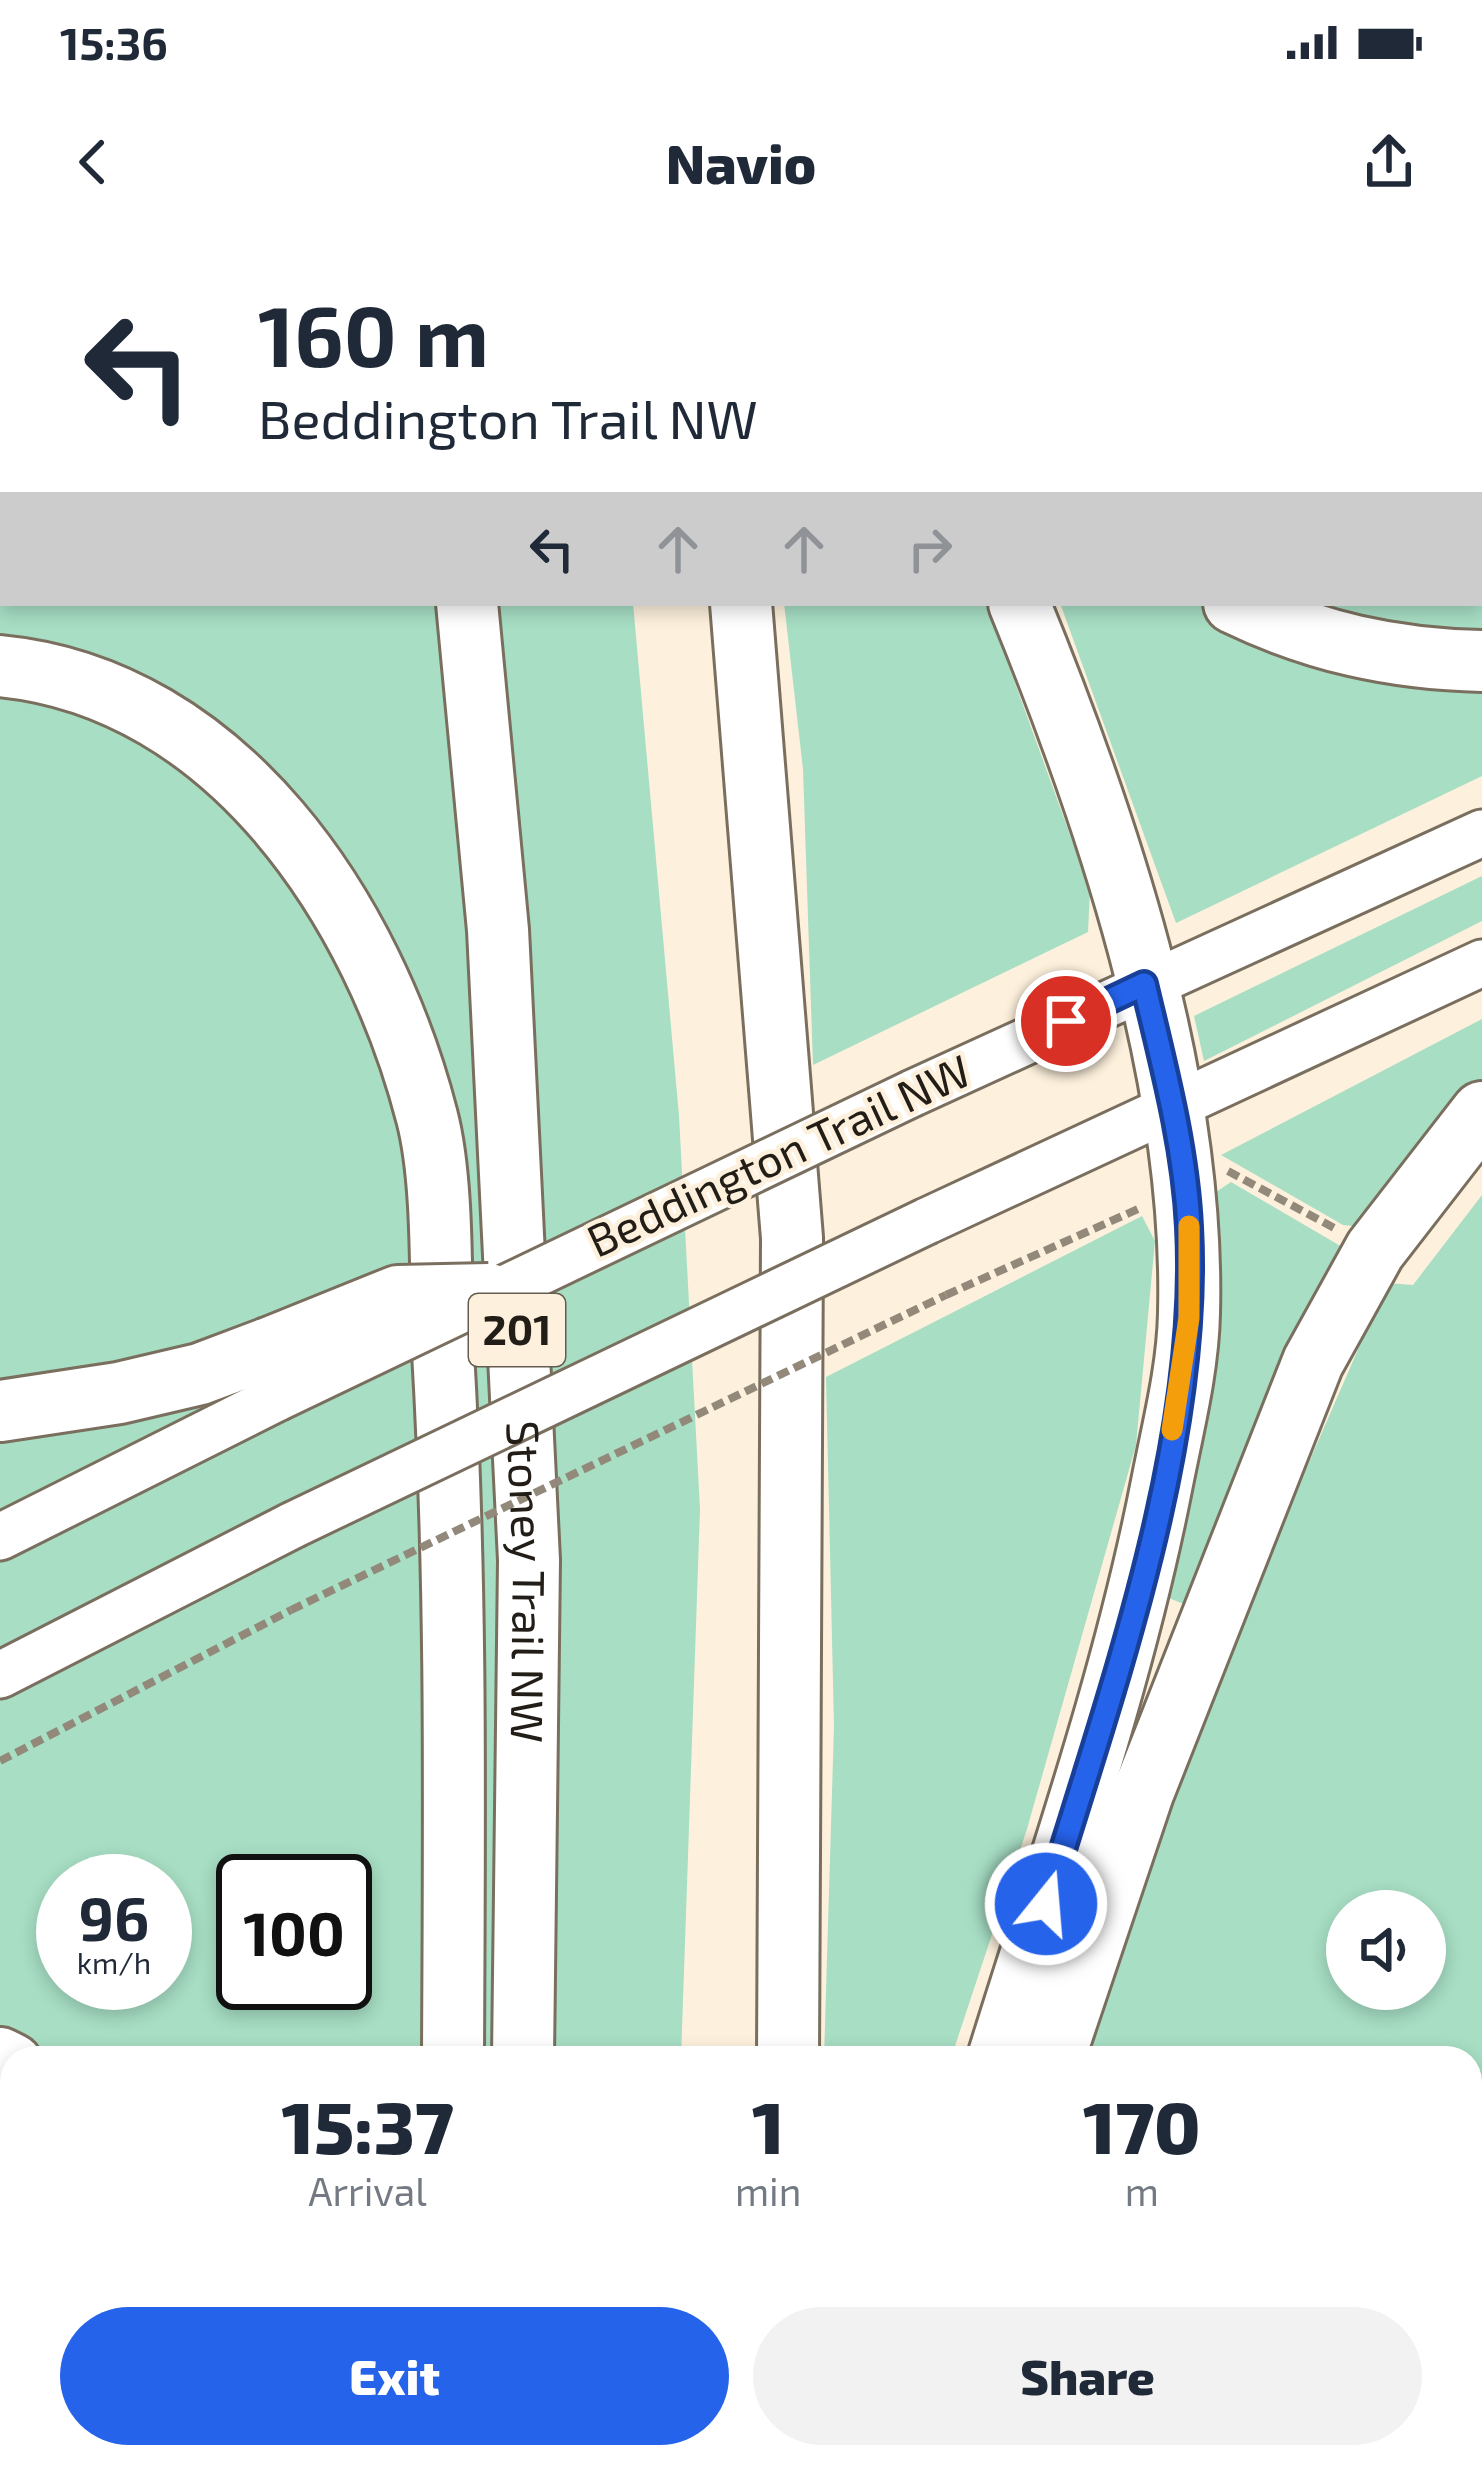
<!DOCTYPE html>
<style>
:root{--surface:#fff;--page:#f2f2f3;--text:#1f2937;--muted:#747a83;--accent:#2563eb}
body{margin:0;font-family:"Exo 2",sans-serif;background:var(--page);color:var(--text);height:100vh;display:flex;flex-direction:column;font-size:45px;white-space:nowrap}
*{box-sizing:border-box;margin:0}
p{font-size:39px;color:var(--muted)}
.icon{flex:none;width:66px;height:66px;fill:none;stroke:currentColor;stroke-width:2;stroke-linecap:round;stroke-linejoin:round}
.map{position:relative;flex:1;overflow:hidden}
.drawer{position:absolute;left:0px;top:1806px;width:1482px;height:423px;display:flex;flex-direction:column;background:var(--surface);border-radius:36px 36px 0 0;box-shadow:0 6px 18px #0003}
.drawer>*{flex:none}
.banner{position:absolute;left:0px;top:0px;width:1482px;height:366px;box-shadow:0 6px 18px #0003;background:#fff;color:var(--text);overflow:hidden}
.controls{position:absolute;left:1326px;top:1650px;display:grid;gap:24px}
.controls a{display:grid;place-items:center;width:120px;height:120px;border-radius:50%;background:var(--surface);box-shadow:0 6px 18px #0003;font-size:60px}
.speed{position:absolute;left:36px;top:1614px;display:flex;gap:24px;font-size:60px;font-weight:700;text-align:center}
.speed>*{display:grid;place-content:center;width:156px;height:156px;border-radius:50%;background:var(--surface);box-shadow:0 6px 18px #0003;line-height:1}
.speed small{font-size:30px;font-weight:400}
.speed .limit{border:6px solid #111;border-radius:18px;background:#fff;color:#111}
.pin{position:absolute;display:grid;place-items:center;width:102px;height:102px;color:#fff;margin:-51px;border:6px solid #fff;border-radius:50%;box-shadow:0 3px 12px #0007}
.me{position:absolute;width:132px;margin:-66px;rotate:17deg;stroke-linejoin:round;filter:drop-shadow(0 0 9px #0008)}
.turn{display:flex;align-items:center;gap:42px;height:252px;padding:0 60px;font-size:54px}
.turn .icon{width:156px;height:156px;stroke-width:2.5}
.turn b{display:block;font-size:84px;line-height:102px}
.lanes{display:flex;align-items:center;height:114px;padding:0 60px;background:#0003;justify-content:center;gap:60px;direction:ltr}
.lanes .off{opacity:.35}
.eta{display:flex;justify-content:space-evenly;align-items:center;height:204px;text-align:center}
.eta b{font-size:72px;font-weight:800;line-height:84px}
.action{display:flex;gap:24px;margin-top:auto;padding:24px 60px}
.action a{flex:1;height:138px;border-radius:72px;background:var(--accent);color:#fff;font-size:48px;font-weight:800;line-height:138px;text-align:center}
.action a+a{background:var(--page);color:var(--text)}
.status{display:flex;justify-content:space-between;align-items:center;height:84px;padding:0 60px;background:var(--surface);direction:ltr}
.status svg{height:33px;fill:currentColor}
header{display:flex;justify-content:space-between;align-items:center;height:156px;padding:0 60px;background:var(--surface);font-size:54px;font-weight:800}
.map>svg:first-child{display:block}
</style>
<div class="status"><b>15:36</b><svg viewBox="0 0 49 12"><path d="M0 12V9h3v3zM5 12V6h3v6zM10 12V3h3v9zM15 12V0h3v12zM26 1h20v11H26zM47 4h2v5h-2z"/></svg></div>
<header><svg class="icon" aria-label="back" viewBox="0 0 24 24"><path d="M15 5l-7 7 7 7"/></svg>Navio<svg class="icon" aria-label="share" viewBox="0 0 24 24"><path d="M12 15V3M7 8l5-5 5 5M5 13v7h14v-7"/></svg></header>
<div class="map">
<svg width="1482" height="2227" viewBox="0 0 1482 2227">
<rect width="100%" height="100%" fill="#fdf0dc"/>
<g fill="#a7dec4" fill-rule="evenodd">
<path d="M0,0H600L3,3V363H633L679,876L700,1269L681,1818H12V2217H667L666,2227H0ZM63,1641H165V1743H63ZM243,1641H345V1743H243Z"/>
<polygon points="951,0 1482,0 1482,394 1427,393 1308,363 1479,363 1479,3"/>
<polygon points="784,363 986,363 1090,650 1088,692 813,825 803,529"/>
<polygon points="1060,363 1197,363 1220,378 1482,443 1482,536 1176,683"/>
<polygon points="1482,636 1482,681 1204,821 1194,776"/>
<polygon points="1482,779 1482,845 1363,987 1343,985 1221,915"/>
<polygon points="1231,942 1349,1011 1186,1365 1169,1358 1207,1187 1216,952"/>
<path d="M1482,955V2227H961L963,2217H1470V1818H1075L1218,1431L1387,1043L1413,1045ZM1347,1671H1425V1749H1347Z"/>
<polygon points="1142,976 1155,1001 1136,1205 1027,1589 951,1818 824,1818 834,1486 826,1137"/>
</g>
<polygon fill="#9dc4f5" stroke="#7892b2" stroke-width="3" points="1307,0 1482,0 1482,117 1479,3"/>
<g fill="none" stroke-linecap="round" stroke-linejoin="round">
<g stroke="#7a6f5e" stroke-width="51">
<g id="secondary">
<polyline points="913,853 1482,593"/>
<polyline points="927,981 1482,723"/>
<polyline points="0,1297 277,1158"/>
<polyline points="0,1435 293,1285"/>
</g>
</g>
<g stroke="#7a6f5e" stroke-width="66">
<g id="motorway">
<polyline points="427,0 427,3"/>
<polyline points="707,0 708,3"/>
<polyline points="918,0 921,3"/>
<polyline points="34,3 37,0"/>
<polyline points="0,44 3,41"/>
<path id="s1" d="M467,363L498,690L529,1320L523,1818"/>
<polyline points="741,363 792,998 788,1818"/>
<path d="M1234,363C1315,402 1393,419 1482,421"/>
<path d="M0,426C228,448 374,671 427,877C444,942 440,1043 443,1112C457,1347 454,1582 453,1818"/>
<polyline points="0,1171 119,1153 200,1134 269,1108"/>
<polyline points="0,1818 12,1824"/>
<path d="M998,1818C1057,1628 1124,1438 1162,1243C1173,1187 1188,1129 1189,1073C1195,838 1107,578 1019,363"/>
<polyline points="1054,1818 1143,1553 1313,1122 1375,1010 1482,872"/>
<polyline points="308,2217 310,2227"/>
<polyline points="443,2227 443,2217"/>
<polyline points="505,2227 505,2217"/>
<polyline points="767,2227 768,2217"/>
<polyline points="945,2227 948,2217"/>
</g>
</g>
<g stroke="#92897b" stroke-width="8" stroke-dasharray="12 6" stroke-linecap="butt">
<polyline points="1228,931 1336,989"/>
<polyline points="946,1055 1138,969"/>
<polyline points="0,1521 291,1370"/>
</g>
<use href="#secondary" stroke="#fff" stroke-width="45"/>
<use href="#motorway" stroke="#fff" stroke-width="60"/>
<g stroke="#7a6f5e" stroke-width="51" stroke-linecap="butt">
<g id="secondary-bridge">
<polyline points="277,1158 913,853"/>
<polyline points="293,1285 927,981"/>
</g>
</g>
<g stroke="#7a6f5e" stroke-width="66" stroke-linecap="butt">
<polyline id="motorway-bridge" points="269,1108 398,1056 489,1054"/>
</g>
<polyline stroke="#92897b" stroke-width="8" stroke-dasharray="12 6" stroke-linecap="butt" points="291,1370 946,1055"/>
<use href="#secondary-bridge" stroke="#fff" stroke-width="45"/>
<use href="#motorway-bridge" stroke="#fff" stroke-width="60"/>
</g>
<g fill="none" stroke-linecap="round" stroke-linejoin="round">
<g stroke="#184099" stroke-width="30">
<path id="route" d="M1046,1664C1109,1456 1201,1206 1189,987C1185,905 1163,824 1144,744L1066,781"/>
</g>
<use href="#route" stroke="#2563eb" stroke-width="21"/>
<polyline stroke="#f59e0b" stroke-width="21" points="1172,1190 1189,1078 1189,986"/>
</g>
<g text-anchor="middle" stroke-width="9" stroke-linejoin="round" paint-order="stroke">
<rect fill="#fdf0dc" stroke="#645c51" stroke-width="3" x="469" y="1054" width="96" height="72" rx="9"/>
<g font-size="42" font-weight="bold" fill="#221d16">
<text x="517" y="1105">201</text>
</g>
<g font-size="45" fill="#221d16" stroke="#fdf0dc">
<text transform="translate(779 916) rotate(-25)" y="16">Beddington Trail NW</text>
<text dy="16" stroke="none"><textPath href="#s1" startOffset="981">Stoney Trail NW</textPath></text>
</g>
</g>
</svg>
<div class="controls">
<a><svg class="icon" aria-label="sound" viewBox="0 0 24 24"><path d="M4 9h4l5-4v14l-5-4H4zM17 9q2 3 0 6"/></svg></a>
</div>
<div class="speed"><div>96<small>km/h</small></div><div class="limit">100</div></div>
<div class="pin" style="left:1066px;top:781px;background:#d93025"><svg class="icon" aria-label="arrive" viewBox="0 0 24 24"><path d="M6 21V4h12l-3 4 3 4H6"/></svg></div>
<svg class="me" style="left:1046px;top:1664px" viewBox="-20 -20 40 40"><circle r="17" fill="#2563eb" stroke="#fff" stroke-width="3"/><path d="M0-11L8 9 0 5-8 9z" fill="#fff"/></svg>
<div class="banner">
<div class="turn"><svg class="icon" aria-label="left" viewBox="0 0 24 24"><path d="M17 20v-9H6M10 6l-5 5 5 5"/></svg><div><b>160 m</b>Beddington Trail NW</div></div>
<div class="lanes"><svg class="icon" aria-label="left" viewBox="0 0 24 24"><path d="M17 20v-9H6M10 6l-5 5 5 5"/></svg><svg class="icon off" aria-label="ahead" viewBox="0 0 24 24"><path d="M12 20V5M6 11l6-6 6 6"/></svg><svg class="icon off" aria-label="ahead" viewBox="0 0 24 24"><path d="M12 20V5M6 11l6-6 6 6"/></svg><svg class="icon off" aria-label="right" viewBox="0 0 24 24"><path d="M7 20v-9h11M14 6l5 5-5 5"/></svg></div>
</div>
<section class="drawer">
<div class="eta">
<div><b>15:37</b><p>Arrival</p></div>
<div><b>1</b><p>min</p></div>
<div><b>170</b><p>m</p></div>
</div>
<div class="action"><a>Exit</a><a>Share</a></div>
</section>
</div>
